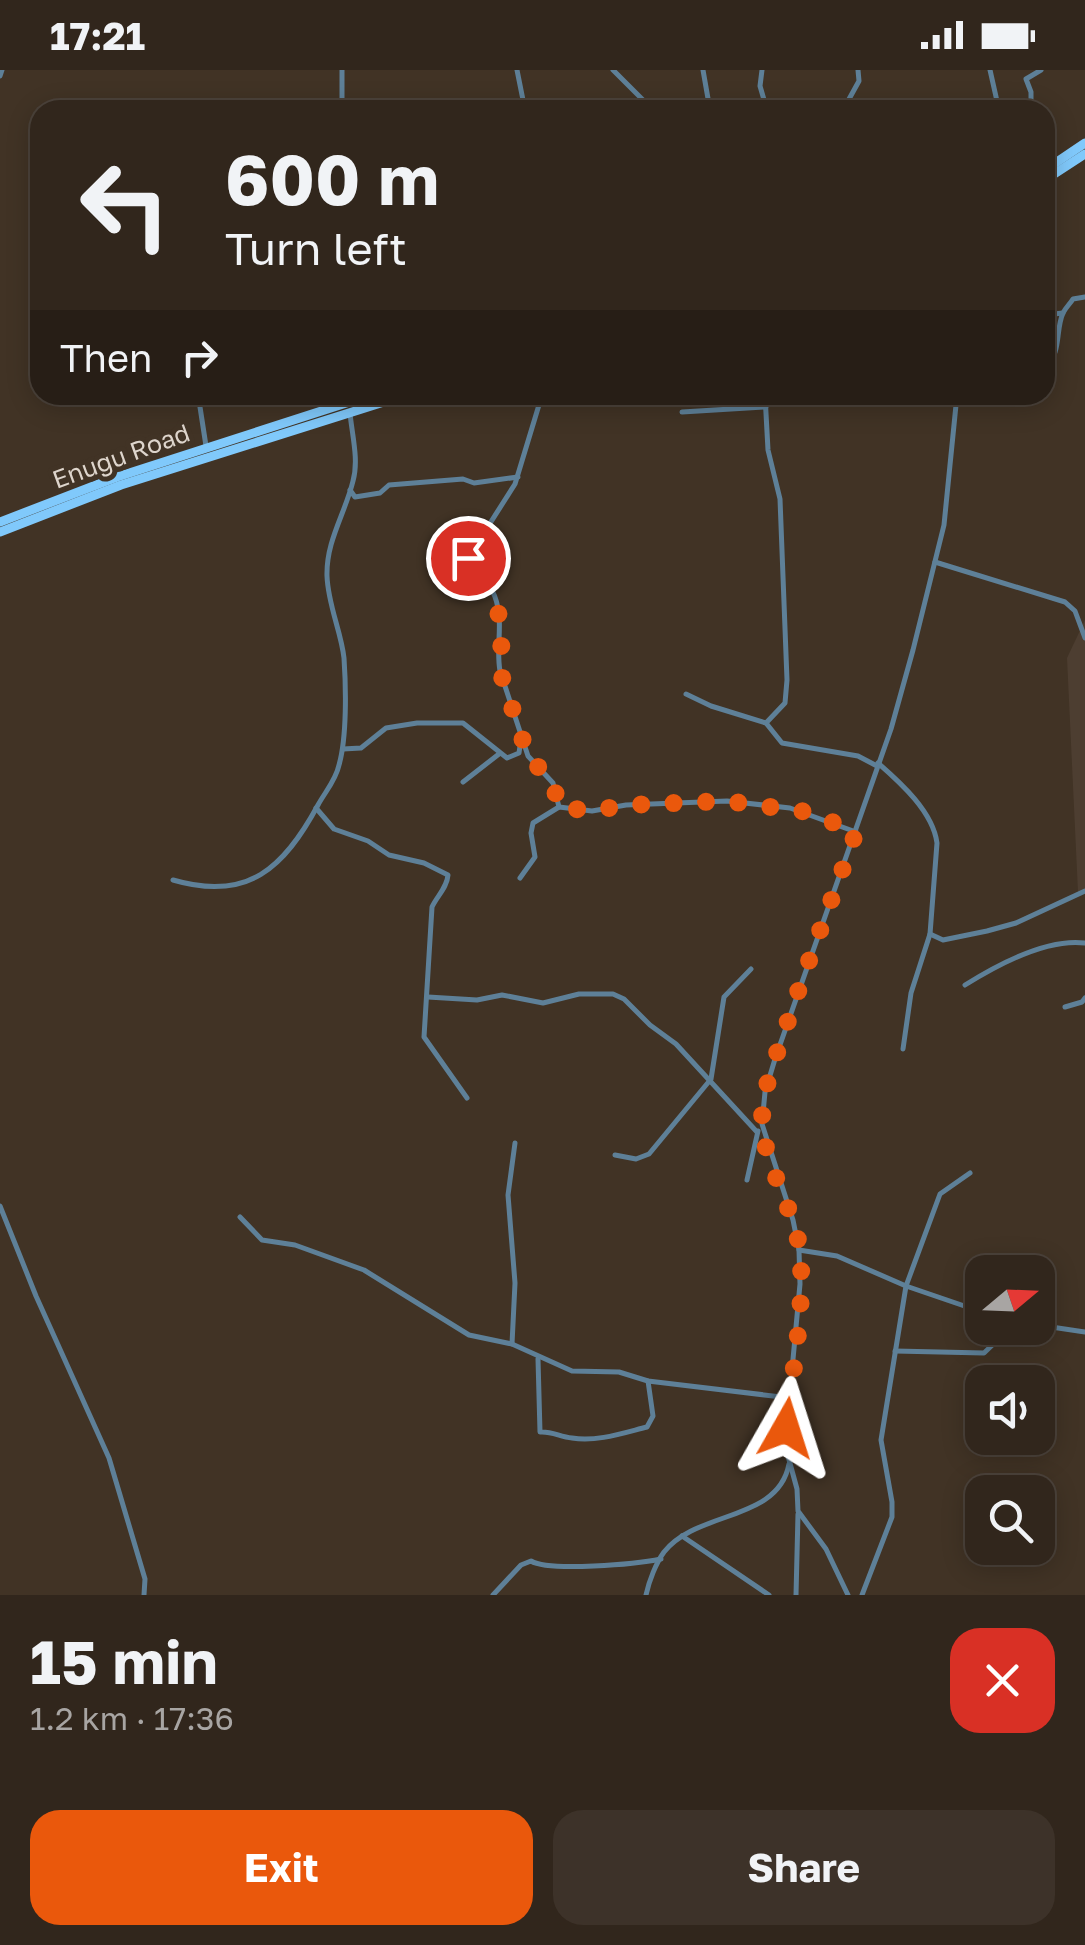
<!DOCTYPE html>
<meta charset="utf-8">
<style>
:root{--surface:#31261c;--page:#3d3229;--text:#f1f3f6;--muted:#a8a5a3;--line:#4c433b;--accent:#ea580c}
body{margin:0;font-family:"Golos Text",sans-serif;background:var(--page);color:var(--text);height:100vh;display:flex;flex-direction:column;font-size:38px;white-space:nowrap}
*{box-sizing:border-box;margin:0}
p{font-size:32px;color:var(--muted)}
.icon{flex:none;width:55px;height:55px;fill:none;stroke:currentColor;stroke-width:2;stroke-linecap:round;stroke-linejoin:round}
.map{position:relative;height:1525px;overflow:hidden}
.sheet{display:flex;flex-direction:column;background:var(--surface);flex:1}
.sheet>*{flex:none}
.hud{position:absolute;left:30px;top:30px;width:1025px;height:305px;border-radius:30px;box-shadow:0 5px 25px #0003,0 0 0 2px var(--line);background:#31261c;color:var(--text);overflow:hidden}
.needle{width:65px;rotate:71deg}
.controls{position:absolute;left:965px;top:1185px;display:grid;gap:20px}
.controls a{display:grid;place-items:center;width:90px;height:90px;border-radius:20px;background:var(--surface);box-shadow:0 5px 25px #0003,0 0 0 2px var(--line);font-size:50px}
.pin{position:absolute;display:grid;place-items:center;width:85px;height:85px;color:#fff;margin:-42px;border:5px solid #fff;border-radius:50%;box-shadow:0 2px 10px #0007}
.me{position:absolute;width:110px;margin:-55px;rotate:6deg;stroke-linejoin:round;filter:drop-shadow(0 0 8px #0008)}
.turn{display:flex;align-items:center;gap:35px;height:210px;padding:0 30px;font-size:45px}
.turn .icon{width:130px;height:130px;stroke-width:2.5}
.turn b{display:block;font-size:70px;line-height:85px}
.then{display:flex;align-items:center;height:95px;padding:0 30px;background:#0003;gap:20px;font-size:38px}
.round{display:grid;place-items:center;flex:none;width:105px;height:105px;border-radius:30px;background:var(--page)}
.head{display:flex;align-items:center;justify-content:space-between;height:170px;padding:0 30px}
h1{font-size:60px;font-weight:700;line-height:75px}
.action{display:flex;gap:20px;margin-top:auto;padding:20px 30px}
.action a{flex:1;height:115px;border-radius:30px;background:var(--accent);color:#fff;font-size:40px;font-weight:700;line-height:115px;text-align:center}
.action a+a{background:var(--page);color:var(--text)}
.status{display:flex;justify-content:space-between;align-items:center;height:70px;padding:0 50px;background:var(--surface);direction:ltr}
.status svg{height:28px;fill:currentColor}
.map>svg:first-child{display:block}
</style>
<div class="status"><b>17:21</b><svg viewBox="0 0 49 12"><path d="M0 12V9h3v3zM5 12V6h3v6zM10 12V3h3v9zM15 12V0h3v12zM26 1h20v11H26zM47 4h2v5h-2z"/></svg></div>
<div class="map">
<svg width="1085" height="1525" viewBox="0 0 1085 1525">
<rect width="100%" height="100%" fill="#413325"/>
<polygon fill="#4d3e31" points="1085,550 1085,821 1078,822 1067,588"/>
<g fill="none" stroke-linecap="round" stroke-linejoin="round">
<g stroke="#5e8098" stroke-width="5">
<polyline points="342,0 342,40"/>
<polyline points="517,0 525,40"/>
<polyline points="613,0 653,40"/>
<polyline points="703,0 710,40"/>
<polyline points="762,0 760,16 767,40"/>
<polyline points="990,0 999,40"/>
<polyline points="0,6 2,0"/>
<polyline points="843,40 859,11 858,0"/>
<polyline points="1031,40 1031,22 1026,9 1041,0"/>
<polyline points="1045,245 1063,243"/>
<path d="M1045,297C1062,283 1055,261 1063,243C1066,237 1070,234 1073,229L1085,227"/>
<polyline points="202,325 200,337 206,376"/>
<path d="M542,325L515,414L468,488C474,500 486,508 492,520C506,548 495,573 500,601L528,686L553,713L559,737"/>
<polyline points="765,325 768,380 780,429 787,610 785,633 766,653"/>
<polyline points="766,331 847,325"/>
<polyline points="1027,331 1028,325"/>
<polyline points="682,342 766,337"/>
<polyline points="350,420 355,427 380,423 389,415 463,409 474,413 518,407"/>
<polyline points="935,492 1065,532 1075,541 1085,568"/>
<polyline points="686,624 711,636 766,653 782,673 858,686 877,696"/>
<polyline points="343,679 361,678 386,658 417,653 463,653 507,688 519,683 521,669"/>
<path d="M878,693C901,713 933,742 937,773L930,864L911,923L903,979"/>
<polyline points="463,712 499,684"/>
<path d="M316,738L334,759L368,771L389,785L424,793L448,805C447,818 437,826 432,837L424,967L467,1028"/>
<polyline points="520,808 535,787 531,763 533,753 559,737 592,741 626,735 727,731 790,738 856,762"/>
<path d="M173,810C248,832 284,798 318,735C325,722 336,710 339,695C347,667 346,617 344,588C341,561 328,535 327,506C326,471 345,444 353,411C359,390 352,365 350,343"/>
<polyline points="930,864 943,870 987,861 1016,853 1085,821"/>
<path d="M965,915C997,895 1046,868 1085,873"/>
<polyline points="428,927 477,930 502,925 543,933 579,924 613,924 624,929 650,955 676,974 757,1062"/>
<polyline points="1065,937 1082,932 1085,928"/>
<polyline points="615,1085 636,1089 649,1084 711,1009 724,927 751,899"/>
<polyline points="747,1110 758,1061"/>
<polyline points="0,1136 36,1226 109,1388 145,1509 144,1525"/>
<polyline points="240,1147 262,1170 295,1175 364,1200 469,1265 512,1274 572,1301 619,1302 648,1311 790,1328"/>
<polyline points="799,1180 837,1186 906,1216 940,1124 970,1103"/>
<polyline points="1038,1255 1085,1262"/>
<polyline points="512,1274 515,1213 508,1125 515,1073"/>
<polyline points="895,1281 984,1283 1010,1258"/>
<path d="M538,1289L540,1362C552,1361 560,1367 572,1368C597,1372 623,1363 647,1357L653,1346L648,1311"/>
<polyline points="682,1466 769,1525"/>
<path d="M493,1525L521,1495L531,1491C549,1502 637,1494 661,1489"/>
<path d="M646,1525C649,1511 656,1493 664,1482C697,1440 778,1452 789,1394"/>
<polyline points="796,1525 798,1444"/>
<polyline points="848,1525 826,1479 798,1441 797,1419 785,1375 800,1214 799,1180 793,1150 762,1054 765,1022 775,989 891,659 913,580 944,455 957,325"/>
<polyline points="862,1525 892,1447 892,1432 881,1370 906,1216 982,1242"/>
</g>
<g stroke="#80c9fb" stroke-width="9">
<polyline points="1045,100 1085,73"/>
<polyline points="1045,110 1085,84"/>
<polyline points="0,452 117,407 371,325"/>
<polyline points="0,462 121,415 406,325"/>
</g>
</g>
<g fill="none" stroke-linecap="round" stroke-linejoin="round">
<path stroke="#ea580c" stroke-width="18" stroke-dasharray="0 32.4" d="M468,488L495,526L502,562L500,601L528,686L553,713L559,737L592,741L626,735L727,731L808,742L856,762C832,830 806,896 784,963C774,992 762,1021 762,1052C763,1091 792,1135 799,1175C807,1227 792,1305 786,1358"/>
</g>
<g text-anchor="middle" stroke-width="10" stroke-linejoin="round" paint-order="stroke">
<g font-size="25" fill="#ded5cc" stroke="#413325">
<text transform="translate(121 386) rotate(-20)" y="9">Enugu Road</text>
</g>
</g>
</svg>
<div class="controls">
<a><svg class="needle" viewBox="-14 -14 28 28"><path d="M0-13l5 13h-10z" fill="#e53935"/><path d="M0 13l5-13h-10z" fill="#a8a5a3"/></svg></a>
<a><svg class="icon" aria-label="sound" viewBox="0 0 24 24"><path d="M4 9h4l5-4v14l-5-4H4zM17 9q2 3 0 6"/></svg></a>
<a><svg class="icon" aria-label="search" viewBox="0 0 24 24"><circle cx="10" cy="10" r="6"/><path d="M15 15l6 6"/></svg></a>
</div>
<div class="pin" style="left:468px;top:488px;background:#d93025"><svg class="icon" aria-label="arrive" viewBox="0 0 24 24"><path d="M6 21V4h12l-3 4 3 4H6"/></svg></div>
<svg class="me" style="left:786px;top:1358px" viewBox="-20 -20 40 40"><path d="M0-17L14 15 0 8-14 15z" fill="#ea580c" stroke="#fff" stroke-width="4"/></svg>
<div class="hud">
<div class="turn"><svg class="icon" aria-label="left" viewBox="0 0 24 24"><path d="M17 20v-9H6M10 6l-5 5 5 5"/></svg><div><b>600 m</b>Turn left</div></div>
<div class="then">Then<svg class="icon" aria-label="right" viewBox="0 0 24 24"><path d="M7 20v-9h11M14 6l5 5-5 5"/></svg></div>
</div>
</div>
<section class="sheet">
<div class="head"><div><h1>15 min</h1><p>1.2 km · 17:36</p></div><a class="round" style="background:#d93025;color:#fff"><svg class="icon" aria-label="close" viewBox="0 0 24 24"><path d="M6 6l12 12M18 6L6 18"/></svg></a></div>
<div class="action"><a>Exit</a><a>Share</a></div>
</section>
